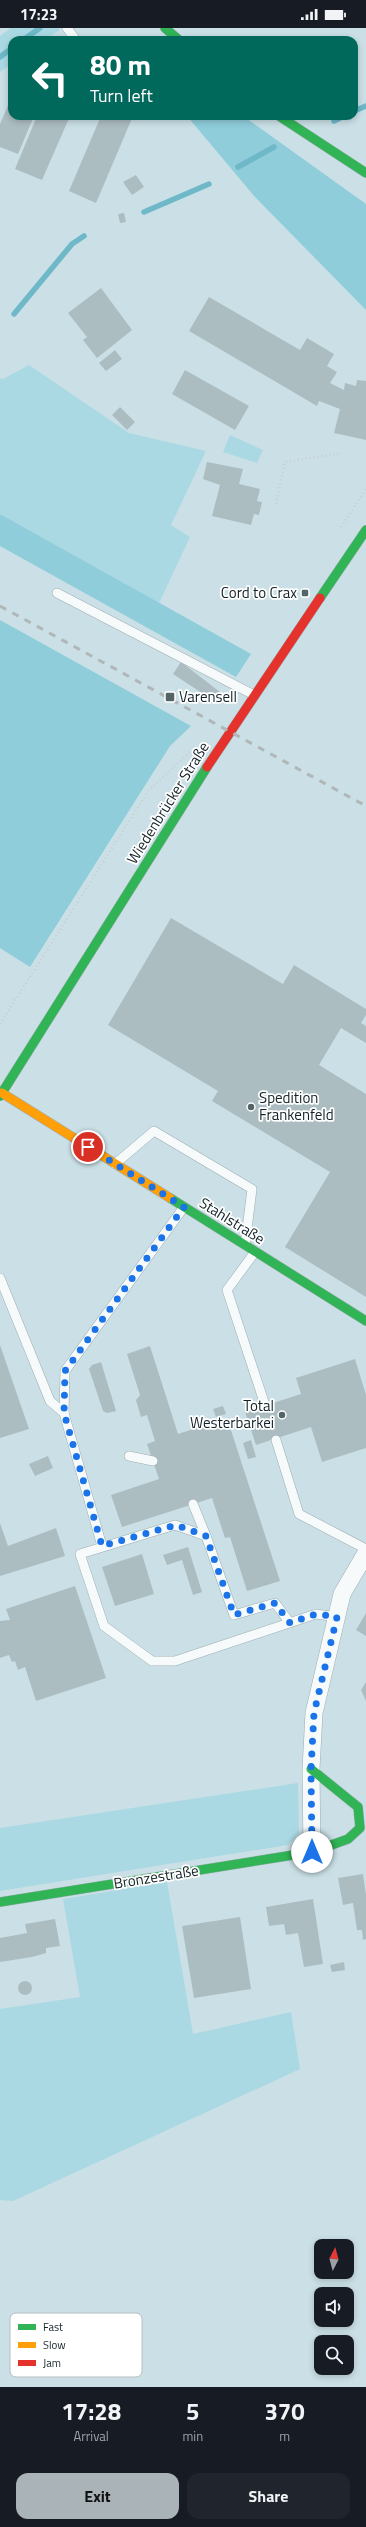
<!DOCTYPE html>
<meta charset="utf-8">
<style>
:root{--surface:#171b24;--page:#20242c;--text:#f1f3f6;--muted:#9ea1a6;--accent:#aab3b7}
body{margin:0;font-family:"Titillium Web",sans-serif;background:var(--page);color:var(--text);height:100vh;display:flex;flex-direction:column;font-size:15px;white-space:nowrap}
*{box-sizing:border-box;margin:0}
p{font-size:13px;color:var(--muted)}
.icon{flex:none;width:22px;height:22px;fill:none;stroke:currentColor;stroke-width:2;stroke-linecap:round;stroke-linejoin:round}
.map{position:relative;height:2359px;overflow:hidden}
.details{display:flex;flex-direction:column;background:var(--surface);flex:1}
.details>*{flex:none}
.hud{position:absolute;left:8px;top:8px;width:350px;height:84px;border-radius:12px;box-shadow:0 2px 6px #0003;background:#00695c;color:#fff;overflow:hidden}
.needle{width:26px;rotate:6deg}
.fabs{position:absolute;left:314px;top:2211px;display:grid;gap:8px}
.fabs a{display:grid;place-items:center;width:40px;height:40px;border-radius:8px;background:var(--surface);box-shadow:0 2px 6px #0003;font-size:20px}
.pin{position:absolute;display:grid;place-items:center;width:34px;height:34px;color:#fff;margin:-17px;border:2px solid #fff;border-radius:50%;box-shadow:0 1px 4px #0007}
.me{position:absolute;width:44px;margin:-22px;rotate:0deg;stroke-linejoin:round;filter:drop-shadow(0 0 3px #0008)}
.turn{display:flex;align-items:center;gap:14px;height:84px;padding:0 16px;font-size:18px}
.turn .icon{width:52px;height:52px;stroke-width:2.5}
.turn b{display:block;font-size:28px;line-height:34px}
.eta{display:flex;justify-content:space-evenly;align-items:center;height:68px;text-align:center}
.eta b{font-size:24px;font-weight:700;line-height:28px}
.primary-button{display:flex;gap:8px;margin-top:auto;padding:8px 16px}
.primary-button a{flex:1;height:46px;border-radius:12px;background:var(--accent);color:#111;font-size:16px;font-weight:700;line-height:46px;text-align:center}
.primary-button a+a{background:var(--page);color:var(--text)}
.status{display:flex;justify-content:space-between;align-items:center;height:28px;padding:0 20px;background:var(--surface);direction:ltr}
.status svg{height:11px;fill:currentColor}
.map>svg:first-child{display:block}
</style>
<div class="status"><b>17:23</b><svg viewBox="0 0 49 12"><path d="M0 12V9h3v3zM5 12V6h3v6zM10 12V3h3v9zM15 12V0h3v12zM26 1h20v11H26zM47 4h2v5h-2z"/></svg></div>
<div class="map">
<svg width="366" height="2359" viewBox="0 0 366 2359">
<rect width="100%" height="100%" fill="#cae0e6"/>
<g fill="#aad9e4">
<polygon points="11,0 58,0 60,2 45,12 12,12 12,35 0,44 0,8"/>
<polygon points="29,337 129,405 206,423 171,497 190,509 159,575 0,486 0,350 3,351"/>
<polygon points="230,407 263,422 257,435 223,424"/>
<polygon points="298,1755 299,1805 288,1817 0,1863 0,1800"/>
<polygon points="167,1854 193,2006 291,1984 300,2041 13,2173 0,2172 0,1981 80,1969 63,1871"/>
</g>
<g fill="#8fcdda">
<polygon points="187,88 243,88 366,176 366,282 255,169"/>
<polygon points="0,486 251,626 236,649 0,518"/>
<polygon points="0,592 191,698 170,718 30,939 0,920"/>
</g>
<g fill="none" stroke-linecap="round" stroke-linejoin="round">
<g stroke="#6eb8c8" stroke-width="5.5">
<polyline points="23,12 40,0"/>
<polyline points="0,29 12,20"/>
<polyline points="354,83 366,78"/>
<polyline points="334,93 344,88"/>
<polyline points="238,139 274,119"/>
<polyline points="144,184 209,156"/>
<polyline points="14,286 72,216 84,208"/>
</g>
</g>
<g fill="#acbdc2">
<polygon points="12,68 12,88 34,88 18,126 0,119 0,96"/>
<polygon points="37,88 70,88 42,152 15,141"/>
<polygon points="101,88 133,88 96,175 69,163"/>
<polygon points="136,147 144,159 132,167 123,154"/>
<polygon points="124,185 126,194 120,195 118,186"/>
<polygon points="101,260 132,302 97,330 83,312 87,309 68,285"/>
<polygon points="209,269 300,322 307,310 334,326 327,338 337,344 330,355 344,362 345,355 356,358 357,352 366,353 366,412 334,405 340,381 319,373 317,378 189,303"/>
<polygon points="115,322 122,331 106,343 99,335"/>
<polygon points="185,342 249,378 235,402 172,366"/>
<polygon points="120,379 135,394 127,402 112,387"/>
<polygon points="207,434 243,441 239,456 260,461 257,473 262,474 259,487 254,486 251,497 212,488 220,457 203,451"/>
<polygon points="181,634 220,664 214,673 173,646"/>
<polygon points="171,890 283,956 294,937 366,981 366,987 361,995 366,998 366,1015 341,1000 319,1037 366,1066 366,1269 285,1219 330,1144 212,1073 218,1063 108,997"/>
<polygon points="0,1317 29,1401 0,1410"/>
<polygon points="150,1318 178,1406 227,1390 280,1553 247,1563 230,1509 225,1510 212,1470 122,1499 111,1467 159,1451 147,1416 155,1413 147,1387 141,1389 136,1372 140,1367 127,1326"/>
<polygon points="355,1331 366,1367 366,1420 322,1434 311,1399 256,1417 245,1384 301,1366 296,1350"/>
<polygon points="101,1334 116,1383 107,1385 103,1383 89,1341 92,1337"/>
<polygon points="223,1378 226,1386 216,1389 213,1381"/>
<polygon points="251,1412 256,1429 248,1431 243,1415"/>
<polygon points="48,1428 53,1440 35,1448 29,1436"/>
<polygon points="0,1495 8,1518 56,1500 65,1528 0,1548"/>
<polygon points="188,1519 202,1564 193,1567 182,1532 167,1537 163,1527"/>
<polygon points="142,1526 154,1566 115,1578 102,1539"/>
<polygon points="75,1558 106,1650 36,1673 25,1639 18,1642 15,1633 12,1634 9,1627 0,1630 0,1593 10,1592 6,1581"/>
<polygon points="366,1585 366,1608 356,1602"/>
<polygon points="366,1654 366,1673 361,1662"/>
<polygon points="363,1846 366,1867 366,1911 363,1912 362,1902 357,1902 353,1875 343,1877 338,1850"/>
<polygon points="313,1871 323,1936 304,1939 298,1905 286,1907 284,1896 269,1898 266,1879"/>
<polygon points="240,1889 251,1961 194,1970 182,1898"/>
<polygon points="55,1891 60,1918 46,1920 46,1925 32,1929 0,1934 0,1910 27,1905 25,1896"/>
<polygon points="344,1934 345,1942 332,1944 330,1937"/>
<circle cx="25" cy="1960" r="7"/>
</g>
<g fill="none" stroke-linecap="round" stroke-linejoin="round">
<g stroke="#9cadb1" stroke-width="10">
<g id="lane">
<polyline points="67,0 76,12"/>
<polyline points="57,565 254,667"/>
<polyline points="115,1136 154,1103 252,1161 245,1217"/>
<polyline points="255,1224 227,1262 265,1377"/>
<polyline points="0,1250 50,1373 64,1385"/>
<polyline points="276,1412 299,1486 366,1521"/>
<polyline points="129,1428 153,1433"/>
<polyline points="193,1476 206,1508"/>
<polyline points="102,1518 64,1385 65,1343 184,1179"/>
<polyline points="290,1595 275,1575 234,1587 206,1508 175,1497 80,1526 104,1598 152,1633 175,1633 316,1586 337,1589"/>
</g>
</g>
<g stroke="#9cadb1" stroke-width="18">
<polyline id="street" points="312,1824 311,1741 314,1685 342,1566 366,1525"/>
</g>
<g stroke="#9cadb1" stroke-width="10">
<g id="fast">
<polyline points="165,0 179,12"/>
<polyline points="279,88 366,145"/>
<polyline points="320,570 366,502"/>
<polyline points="0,1068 207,739"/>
<polyline points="170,1170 366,1293"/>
<polyline points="0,1874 312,1824 348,1811 360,1800 358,1779 311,1741"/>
</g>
</g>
<g stroke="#9cadb1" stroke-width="10">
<polyline id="slow" points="2,1065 170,1170"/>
</g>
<g stroke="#9cadb1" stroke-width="10">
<polyline id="jam" points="207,739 320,570"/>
</g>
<g stroke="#c8ced0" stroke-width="2.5" stroke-dasharray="1 3" stroke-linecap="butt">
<polyline points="276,476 285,434 341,425"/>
<polyline points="341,499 366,461"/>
<polyline points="0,996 149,762 190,724"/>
</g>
<use href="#lane" stroke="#f7fafb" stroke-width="9"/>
<use href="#street" stroke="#f7fafb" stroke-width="17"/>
<use href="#fast" stroke="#30b455" stroke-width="9"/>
<use href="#slow" stroke="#ff9f0a" stroke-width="9"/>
<use href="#jam" stroke="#e5322d" stroke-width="9"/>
<polyline stroke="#b1b6b8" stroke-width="3" stroke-dasharray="7 7" stroke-linecap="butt" points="0,578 366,778"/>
</g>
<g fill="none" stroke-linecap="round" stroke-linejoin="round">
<polyline stroke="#1a73e8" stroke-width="7" stroke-dasharray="0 12.6" points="88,1119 184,1179 65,1343 64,1385 102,1518 176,1497 206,1508 234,1587 275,1575 290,1595 316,1586 337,1589 314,1685 311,1741 312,1824"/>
</g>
<g fill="#54656a" stroke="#fff" stroke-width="1.5">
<rect x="301" y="561" width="8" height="8" rx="2"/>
<rect x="165" y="664" width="10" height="10" rx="2"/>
<circle cx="251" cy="1079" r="4"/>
<circle cx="282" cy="1387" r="4"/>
</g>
<g text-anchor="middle" stroke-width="3.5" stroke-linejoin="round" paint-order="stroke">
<g font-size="15" fill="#142327" stroke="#fff" text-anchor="end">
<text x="297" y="570">Cord to Crax</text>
<text x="179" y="674" text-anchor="start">Varensell</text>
<text x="259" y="1075" text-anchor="start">Spedition<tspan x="259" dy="17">Frankenfeld</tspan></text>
<text x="274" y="1383">Total<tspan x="274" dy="17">Westerbarkei</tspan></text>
</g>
<g font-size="15" fill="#142327" stroke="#fff">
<text transform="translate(168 775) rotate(-58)" y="5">Wiedenbrücker Straße</text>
<text transform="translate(232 1193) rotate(32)" y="5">Stahlstraße</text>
<text transform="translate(156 1849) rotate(-9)" y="5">Bronzestraße</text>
</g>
</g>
<rect x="10" y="2285" width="132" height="64" rx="6" fill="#fff" stroke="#b8bdbe" stroke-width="1"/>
<rect x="18" y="2296" width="18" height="6" fill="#30b455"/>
<rect x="18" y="2314" width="18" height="6" fill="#ff9f0a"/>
<rect x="18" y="2332" width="18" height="6" fill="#e5322d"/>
<g font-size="11" fill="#142327">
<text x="43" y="2303">Fast</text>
<text x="43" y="2321">Slow</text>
<text x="43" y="2339">Jam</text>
</g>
</svg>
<div class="fabs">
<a><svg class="needle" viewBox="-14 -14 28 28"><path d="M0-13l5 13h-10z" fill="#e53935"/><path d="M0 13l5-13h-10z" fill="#9ea1a6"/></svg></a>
<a><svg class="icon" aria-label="sound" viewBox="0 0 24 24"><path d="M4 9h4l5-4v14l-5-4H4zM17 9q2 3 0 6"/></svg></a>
<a><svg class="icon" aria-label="search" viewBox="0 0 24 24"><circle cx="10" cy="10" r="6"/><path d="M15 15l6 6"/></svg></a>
</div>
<div class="pin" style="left:88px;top:1119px;background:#d93025"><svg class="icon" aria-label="arrive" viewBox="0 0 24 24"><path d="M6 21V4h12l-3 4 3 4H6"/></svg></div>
<svg class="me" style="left:312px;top:1824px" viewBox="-20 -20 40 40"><circle r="19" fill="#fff"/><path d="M0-13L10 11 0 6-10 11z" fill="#1a73e8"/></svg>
<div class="hud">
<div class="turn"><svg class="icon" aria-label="left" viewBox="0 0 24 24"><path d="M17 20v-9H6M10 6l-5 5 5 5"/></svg><div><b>80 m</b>Turn left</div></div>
</div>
</div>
<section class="details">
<div class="eta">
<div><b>17:28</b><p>Arrival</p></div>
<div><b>5</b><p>min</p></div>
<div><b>370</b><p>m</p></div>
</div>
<div class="primary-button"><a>Exit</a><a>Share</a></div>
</section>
